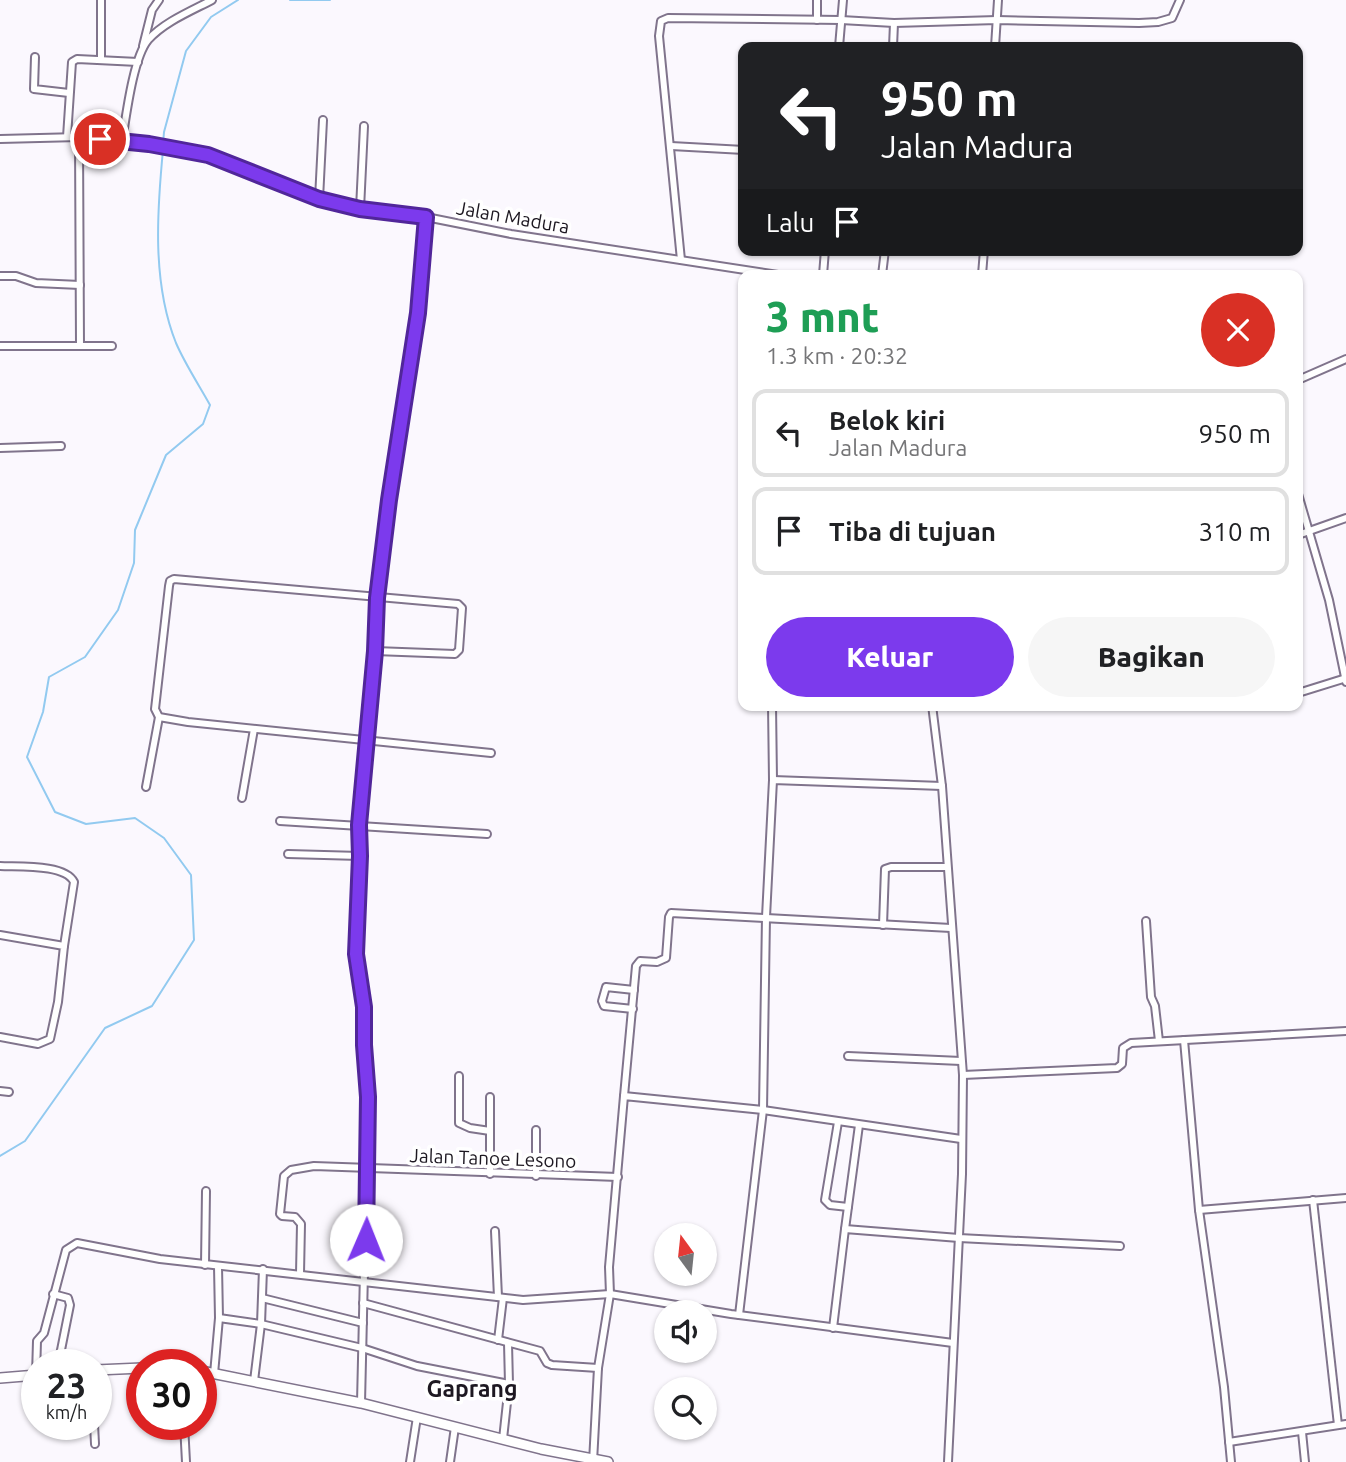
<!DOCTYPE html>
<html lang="id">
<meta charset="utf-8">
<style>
:root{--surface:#fff;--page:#f6f6f6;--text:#202124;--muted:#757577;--line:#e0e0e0;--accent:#7c3aed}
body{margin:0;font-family:Ubuntu,sans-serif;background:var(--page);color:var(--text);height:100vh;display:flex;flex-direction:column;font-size:26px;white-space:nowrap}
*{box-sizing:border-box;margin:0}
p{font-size:23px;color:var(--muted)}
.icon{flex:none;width:38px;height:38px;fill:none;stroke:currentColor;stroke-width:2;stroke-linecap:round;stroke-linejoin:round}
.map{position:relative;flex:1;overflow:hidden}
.side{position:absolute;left:738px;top:270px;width:565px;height:441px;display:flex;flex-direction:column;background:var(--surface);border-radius:14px;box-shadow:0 2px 5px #0004}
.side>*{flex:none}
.top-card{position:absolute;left:738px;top:42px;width:565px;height:214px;border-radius:14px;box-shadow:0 2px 5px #0004;background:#202124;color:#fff;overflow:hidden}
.needle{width:46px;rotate:345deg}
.controls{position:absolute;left:654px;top:1223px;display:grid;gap:14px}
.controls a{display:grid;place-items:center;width:63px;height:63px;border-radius:50%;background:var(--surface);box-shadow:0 2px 5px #0004;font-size:35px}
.speed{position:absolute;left:21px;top:1349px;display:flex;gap:14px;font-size:35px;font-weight:700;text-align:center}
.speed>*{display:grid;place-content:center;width:91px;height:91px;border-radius:50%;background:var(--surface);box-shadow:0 2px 5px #0004;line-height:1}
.speed small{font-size:18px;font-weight:400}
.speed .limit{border:10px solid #d22;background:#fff;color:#111}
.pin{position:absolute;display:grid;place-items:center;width:60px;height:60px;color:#fff;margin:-30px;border:4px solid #fff;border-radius:50%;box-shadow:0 2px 7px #0007}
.me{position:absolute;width:77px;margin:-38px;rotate:1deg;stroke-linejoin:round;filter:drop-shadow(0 0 5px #0008)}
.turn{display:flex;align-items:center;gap:24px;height:147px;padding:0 28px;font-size:32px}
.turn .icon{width:91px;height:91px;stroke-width:2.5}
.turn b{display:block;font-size:49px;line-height:60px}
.then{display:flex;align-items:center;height:66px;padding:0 28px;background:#0003;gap:14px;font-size:26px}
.round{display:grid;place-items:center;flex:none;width:74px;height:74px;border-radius:37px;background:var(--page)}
.summary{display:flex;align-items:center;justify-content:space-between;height:119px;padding:0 28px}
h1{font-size:42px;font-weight:800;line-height:52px;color:#1e9e55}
.primary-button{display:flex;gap:14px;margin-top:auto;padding:14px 28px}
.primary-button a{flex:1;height:80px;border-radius:42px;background:var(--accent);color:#fff;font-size:28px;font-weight:800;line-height:80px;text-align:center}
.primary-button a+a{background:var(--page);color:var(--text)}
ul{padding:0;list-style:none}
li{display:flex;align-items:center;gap:21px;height:88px;margin:0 14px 10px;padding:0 14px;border:4px solid var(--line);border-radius:14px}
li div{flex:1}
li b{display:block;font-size:26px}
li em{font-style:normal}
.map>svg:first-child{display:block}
</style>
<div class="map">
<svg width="1346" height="1462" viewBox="0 0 1346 1462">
<rect width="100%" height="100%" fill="#fbf8fe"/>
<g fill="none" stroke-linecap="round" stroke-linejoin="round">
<g stroke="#92caf0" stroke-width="2">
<polyline points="290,0 330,0"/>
<polyline points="163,144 164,132 186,51 211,17 238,0"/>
<path d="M0,1156L25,1141L105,1028L152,1006L194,940L191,875L164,838L135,818L86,824L55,812L27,757L43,712L49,677L85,657L118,610L134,563L135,530L166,455L203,424L210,405C199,385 185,364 176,343C152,283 157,212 163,150"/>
</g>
<g stroke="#80748c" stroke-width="10">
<g id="minor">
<polyline points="101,0 101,60"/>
<polyline points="817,20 817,0"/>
<polyline points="143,46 152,10 159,0"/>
<polyline points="839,47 843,0"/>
<polyline points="893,47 894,23"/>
<polyline points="995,47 998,0"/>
<polyline points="35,57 34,89 69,93"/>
<polyline points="67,137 72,62 77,59 138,62"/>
<polyline points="79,137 80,345"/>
<polyline points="0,139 79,137 178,149 208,155 319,199 360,209 426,217 511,234 778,275"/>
<path d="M122,141C126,117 133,58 148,40C164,22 191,11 212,0"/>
<polyline points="671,146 744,150"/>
<polyline points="319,199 323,120"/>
<polyline points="360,209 364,126"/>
<polyline points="681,260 659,36 661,21 668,18 841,20 894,23 997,20 1139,23 1158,22 1172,18 1180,0"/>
<polyline points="823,275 825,250"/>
<polyline points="882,275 885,250"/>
<polyline points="982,275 984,250"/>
<polyline points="0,276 16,276 36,283 80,285"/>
<polyline points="0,346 112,346"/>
<polyline points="1298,380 1346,359"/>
<polyline points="0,448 61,446"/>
<polyline points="1298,494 1329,600 1346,682"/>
<polyline points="1298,535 1346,518"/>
<polyline points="375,651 455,654 459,650 462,608 458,604 174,579 170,581 169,586 155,709 159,717 188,722 491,753"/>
<polyline points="1298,693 1346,678"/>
<polyline points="772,705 773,780"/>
<polyline points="932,705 942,786 963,1075 962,1174 948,1462"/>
<polyline points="146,787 159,717"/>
<polyline points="242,798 254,729"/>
<polyline points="280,821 487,834"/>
<polyline points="288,854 360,856"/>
<path d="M0,866C20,867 65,864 74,882L64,946"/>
<polyline points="1146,921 1151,997 1155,1006 1159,1041"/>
<polyline points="883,925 885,869 891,867 946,867"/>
<polyline points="0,935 64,946 58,1002 50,1039 38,1044 0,1037"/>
<polyline points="633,1009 604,1006 602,1001 606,987 634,990"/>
<polyline points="1184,1040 1199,1210 1224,1387 1231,1462"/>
<polyline points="848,1056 961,1061"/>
<polyline points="963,1075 1117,1068 1122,1064 1123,1048 1131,1043 1346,1031"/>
<polyline points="459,1076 459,1123 470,1128 490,1131"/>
<polyline points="0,1091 9,1092"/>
<polyline points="624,1096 636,966 640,961 657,962 666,958 669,917 671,913 951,928"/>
<polyline points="838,1122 825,1200 830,1205 848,1207"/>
<polyline points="490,1174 490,1097"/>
<polyline points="536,1176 536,1130"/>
<polyline points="1313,1200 1338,1425"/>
<polyline points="1199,1210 1346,1198"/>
<polyline points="845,1229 859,1125"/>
<polyline points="495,1231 498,1297"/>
<polyline points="205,1265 206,1191"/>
<polyline points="218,1266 219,1318"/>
<polyline points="300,1274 301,1224 295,1217 282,1216 280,1214 284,1176 291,1170 314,1166 618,1177"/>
<polyline points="53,1294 68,1298 70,1305 58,1365"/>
<polyline points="262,1298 363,1323"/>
<polyline points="363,1303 540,1351 547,1363 552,1365 598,1368"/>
<polyline points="739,1315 763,1110 766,917 773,780 942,786"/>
<polyline points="833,1328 845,1229 959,1238 1120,1246"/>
<polyline points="498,1340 503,1298"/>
<polyline points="214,1374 219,1318 261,1324 362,1348 417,1366 509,1384"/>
<polyline points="36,1375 37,1341 44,1333 66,1250 77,1243 160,1259 523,1300 610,1294 731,1314 953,1343"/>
<polyline points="254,1381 261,1324 263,1269"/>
<polyline points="361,1403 368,1097 364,1045 364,1007 356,953 360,856 359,825 375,651 377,598 389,500 418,313 426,217"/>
<polyline points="94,1424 95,1444"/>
<polyline points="184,1424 186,1462"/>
<polyline points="1302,1432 1305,1462"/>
<polyline points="503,1439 509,1384 508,1343"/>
<polyline points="1229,1442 1346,1424"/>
<polyline points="410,1462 417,1417"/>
<polyline points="450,1462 455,1427"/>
<polyline points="593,1462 598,1368 610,1294 609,1267 624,1096 763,1110 961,1139"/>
</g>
</g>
<g stroke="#80748c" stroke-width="12">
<g id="secondary">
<polyline points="96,1370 142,1368"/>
<polyline points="201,1371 361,1403 541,1449 608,1462"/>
<polyline points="0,1378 37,1375"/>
</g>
</g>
<use href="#minor" stroke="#fff" stroke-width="6"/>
<use href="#secondary" stroke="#fff" stroke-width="9"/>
</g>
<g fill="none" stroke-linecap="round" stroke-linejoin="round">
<g stroke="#51269a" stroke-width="18">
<polyline id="route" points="100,139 149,144 208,155 319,199 360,209 426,217 418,313 389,500 377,598 375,651 359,825 360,856 356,954 364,1007 364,1045 368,1097 366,1240"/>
</g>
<use href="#route" stroke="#7c3aed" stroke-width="12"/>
</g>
<g text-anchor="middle" stroke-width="7" stroke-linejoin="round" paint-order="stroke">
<g font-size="19" fill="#1d1821" stroke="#fff">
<text transform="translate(513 217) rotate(10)" y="7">Jalan Madura</text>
<text transform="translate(493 1158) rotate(2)" y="7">Jalan Tanoe Lesono</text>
</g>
<g font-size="23" font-weight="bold" fill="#1d1821" stroke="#fff">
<text x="472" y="1397">Gaprang</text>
</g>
</g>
</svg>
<div class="controls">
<a><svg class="needle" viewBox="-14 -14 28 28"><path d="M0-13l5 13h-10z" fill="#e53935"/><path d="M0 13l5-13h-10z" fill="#757577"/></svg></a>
<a><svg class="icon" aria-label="sound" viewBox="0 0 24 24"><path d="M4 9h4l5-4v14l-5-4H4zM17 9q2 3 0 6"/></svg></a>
<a><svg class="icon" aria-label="search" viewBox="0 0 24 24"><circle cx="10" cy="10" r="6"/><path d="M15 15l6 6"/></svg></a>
</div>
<div class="speed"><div>23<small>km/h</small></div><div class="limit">30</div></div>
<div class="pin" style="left:100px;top:139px;background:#d93025"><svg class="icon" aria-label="arrive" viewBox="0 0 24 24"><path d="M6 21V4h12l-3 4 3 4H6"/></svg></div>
<svg class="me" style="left:366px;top:1240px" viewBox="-20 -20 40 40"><circle r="19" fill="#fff"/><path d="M0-13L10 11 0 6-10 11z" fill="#7c3aed"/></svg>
<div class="top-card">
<div class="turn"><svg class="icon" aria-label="left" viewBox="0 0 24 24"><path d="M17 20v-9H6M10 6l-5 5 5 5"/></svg><div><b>950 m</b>Jalan Madura</div></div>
<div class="then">Lalu<svg class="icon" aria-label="arrive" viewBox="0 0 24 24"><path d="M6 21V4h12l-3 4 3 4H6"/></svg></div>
</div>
<section class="side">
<div class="summary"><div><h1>3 mnt</h1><p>1.3 km · 20:32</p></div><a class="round" style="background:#d93025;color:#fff"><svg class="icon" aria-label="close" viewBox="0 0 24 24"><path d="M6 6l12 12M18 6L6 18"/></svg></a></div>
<ul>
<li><svg class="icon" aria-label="left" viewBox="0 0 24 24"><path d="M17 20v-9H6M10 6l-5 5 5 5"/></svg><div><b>Belok kiri</b><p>Jalan Madura</p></div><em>950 m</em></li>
<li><svg class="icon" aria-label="arrive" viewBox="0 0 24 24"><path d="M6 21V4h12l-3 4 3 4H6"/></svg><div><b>Tiba di tujuan</b></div><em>310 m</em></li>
</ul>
<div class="primary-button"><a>Keluar</a><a>Bagikan</a></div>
</section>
</div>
